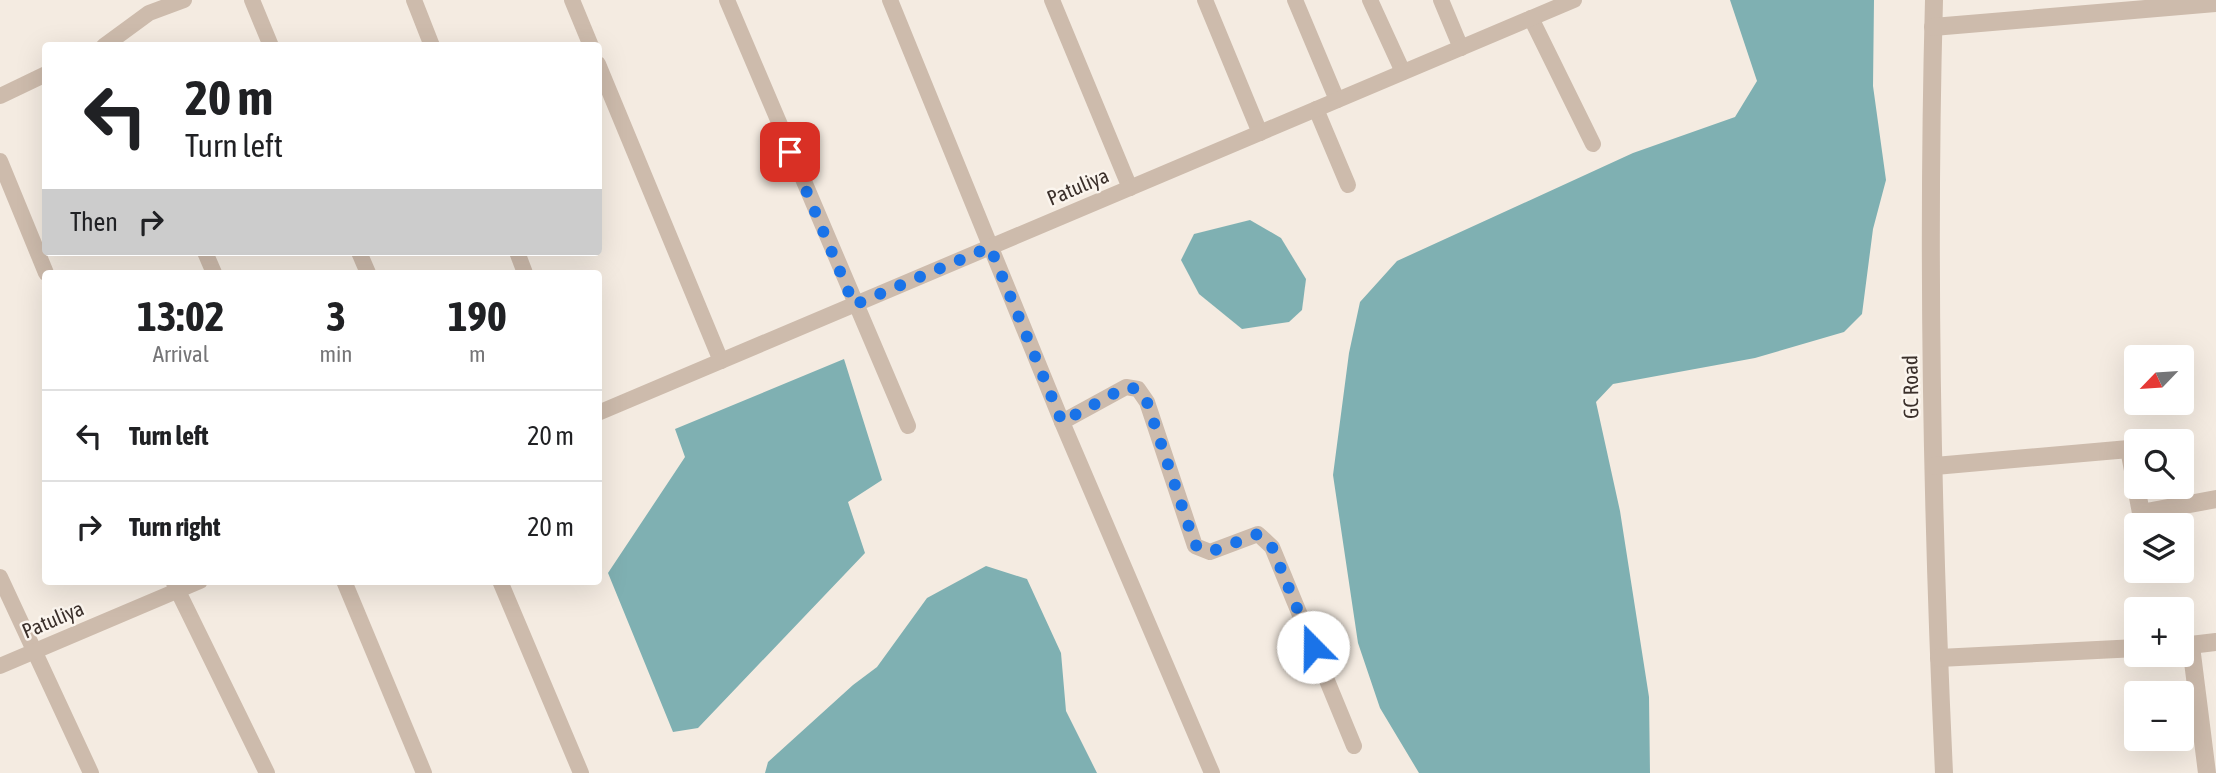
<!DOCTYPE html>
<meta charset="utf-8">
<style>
:root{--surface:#fff;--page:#f2f2f2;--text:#202124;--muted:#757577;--line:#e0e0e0}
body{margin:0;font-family:"Asap Condensed",sans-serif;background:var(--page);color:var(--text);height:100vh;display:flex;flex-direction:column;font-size:26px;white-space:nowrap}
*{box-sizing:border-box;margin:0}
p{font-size:23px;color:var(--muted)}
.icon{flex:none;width:38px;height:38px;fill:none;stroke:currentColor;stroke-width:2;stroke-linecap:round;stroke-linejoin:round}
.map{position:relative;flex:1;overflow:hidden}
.panel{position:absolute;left:42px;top:270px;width:560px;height:315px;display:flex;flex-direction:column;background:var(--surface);border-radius:7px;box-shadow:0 7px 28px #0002}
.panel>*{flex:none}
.guide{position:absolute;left:42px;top:42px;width:560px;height:214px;border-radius:7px;box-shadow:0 7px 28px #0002;background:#fff;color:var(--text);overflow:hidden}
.needle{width:46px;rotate:245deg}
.fabs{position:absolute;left:2124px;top:345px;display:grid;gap:14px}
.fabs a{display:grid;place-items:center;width:70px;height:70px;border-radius:7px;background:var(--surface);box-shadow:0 7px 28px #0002;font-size:35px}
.pin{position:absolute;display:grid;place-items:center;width:60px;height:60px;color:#fff;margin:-30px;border-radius:14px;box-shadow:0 4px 10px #0006}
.me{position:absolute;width:77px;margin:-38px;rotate:338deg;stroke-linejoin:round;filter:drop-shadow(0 0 5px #0008)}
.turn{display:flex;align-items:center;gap:24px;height:147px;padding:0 28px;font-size:32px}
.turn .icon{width:91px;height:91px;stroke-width:2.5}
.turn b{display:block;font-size:49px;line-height:60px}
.then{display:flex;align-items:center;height:66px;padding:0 28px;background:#0003;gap:14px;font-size:26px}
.eta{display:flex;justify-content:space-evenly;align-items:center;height:119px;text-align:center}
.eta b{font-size:42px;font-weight:700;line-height:49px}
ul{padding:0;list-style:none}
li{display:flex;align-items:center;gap:21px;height:91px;padding:0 28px;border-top:2px solid var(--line)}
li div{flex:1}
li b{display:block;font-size:26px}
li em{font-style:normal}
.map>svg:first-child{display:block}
</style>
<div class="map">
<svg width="2216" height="773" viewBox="0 0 2216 773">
<rect width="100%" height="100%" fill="#f4ebe1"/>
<g fill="#7fb0b2">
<polygon points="1730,0 1874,0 1873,86 1886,180 1873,229 1862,314 1844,332 1755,358 1613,384 1596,402 1620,511 1649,697 1650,773 1419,773 1380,708 1358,643 1333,475 1349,353 1360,302 1397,261 1633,153 1735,117 1757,81"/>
<polygon points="1250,220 1281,238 1306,279 1302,310 1289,322 1242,329 1199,294 1181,260 1194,234"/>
<polygon points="844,359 882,480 848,502 865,553 698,728 673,732 608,573 685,457 675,429"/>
<polygon points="986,566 1027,579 1061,653 1066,711 1097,773 765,773 768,762 853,685 877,667 927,598"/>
</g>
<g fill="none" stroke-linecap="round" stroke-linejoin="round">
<g stroke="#cdbbac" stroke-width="16">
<polyline points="252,0 271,46"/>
<polyline points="414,0 432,46"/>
<polyline points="572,0 591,46"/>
<polyline points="727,0 908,426"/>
<polyline points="890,0 1062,422 1212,773"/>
<polyline points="1052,0 1130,188"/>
<polyline points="1205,0 1260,133"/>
<polyline points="1295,0 1337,100"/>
<polyline points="1370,0 1403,72"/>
<polyline points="1441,0 1461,48"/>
<polyline points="1531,18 1593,144"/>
<polyline points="104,46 149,13 184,0"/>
<polyline points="598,64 721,361"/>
<polyline points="0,96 46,74"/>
<polyline points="1316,109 1348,185"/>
<polyline points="0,161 46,273"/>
<polyline points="205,252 214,273"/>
<polyline points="359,252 368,273"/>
<polyline points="517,252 525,273"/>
<polyline points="598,413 1574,0"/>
<polyline points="1062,422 1126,387 1138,389 1147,402 1195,546 1210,552 1258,534 1272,547 1354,746"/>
<polyline points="0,577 91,773"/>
<polyline points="344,581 424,773"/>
<polyline points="500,581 581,773"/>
<polyline points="174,583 267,773"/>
<polyline points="0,666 200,581"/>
</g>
<g stroke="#cdbbac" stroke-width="18">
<path d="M1934,0C1927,257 1932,516 1944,773"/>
<polyline points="1933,27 2216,3"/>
<polyline points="1935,466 2129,449 2141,513 2216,499"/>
<polyline points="2182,646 2216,642"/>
<polyline points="2191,646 2207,773"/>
<polyline points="1939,658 2137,648"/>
</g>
</g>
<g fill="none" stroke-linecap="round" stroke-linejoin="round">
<polyline stroke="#1a73e8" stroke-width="12" stroke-dasharray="0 21.6" points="790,152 854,305 990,247 1062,422 1126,387 1138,389 1147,402 1195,545 1210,552 1258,534 1272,547 1313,647"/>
</g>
<g text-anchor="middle" stroke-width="5" stroke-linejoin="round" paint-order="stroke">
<g font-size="21" fill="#3b302b" stroke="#fbf5ee">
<text transform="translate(1078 187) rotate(-23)" y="7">Patuliya</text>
<text transform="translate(1911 387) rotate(-91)" y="7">GC Road</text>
<text transform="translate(53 620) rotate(-23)" y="7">Patuliya</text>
</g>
</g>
</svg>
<div class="fabs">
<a><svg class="needle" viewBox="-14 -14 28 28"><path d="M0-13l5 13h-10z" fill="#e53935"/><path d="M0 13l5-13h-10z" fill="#757577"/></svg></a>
<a><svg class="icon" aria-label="search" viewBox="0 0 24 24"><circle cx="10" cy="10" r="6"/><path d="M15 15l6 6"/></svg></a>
<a><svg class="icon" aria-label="layers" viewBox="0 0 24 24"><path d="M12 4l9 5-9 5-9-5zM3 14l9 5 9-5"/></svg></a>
<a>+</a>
<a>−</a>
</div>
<div class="pin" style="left:790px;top:152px;background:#d93025"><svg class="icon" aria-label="arrive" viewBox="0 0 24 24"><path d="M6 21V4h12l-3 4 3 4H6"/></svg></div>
<svg class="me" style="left:1313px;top:647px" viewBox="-20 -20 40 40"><circle r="19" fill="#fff"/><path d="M0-13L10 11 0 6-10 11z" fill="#1a73e8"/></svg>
<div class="guide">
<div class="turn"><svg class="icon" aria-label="left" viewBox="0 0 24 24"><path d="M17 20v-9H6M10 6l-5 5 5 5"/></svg><div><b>20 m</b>Turn left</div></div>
<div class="then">Then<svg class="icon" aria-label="right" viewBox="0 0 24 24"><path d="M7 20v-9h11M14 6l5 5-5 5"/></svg></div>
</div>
<section class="panel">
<div class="eta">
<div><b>13:02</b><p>Arrival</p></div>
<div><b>3</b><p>min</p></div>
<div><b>190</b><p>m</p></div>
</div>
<ul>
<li><svg class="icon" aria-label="left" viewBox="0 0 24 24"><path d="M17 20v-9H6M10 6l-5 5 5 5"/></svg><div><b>Turn left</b></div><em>20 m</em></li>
<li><svg class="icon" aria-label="right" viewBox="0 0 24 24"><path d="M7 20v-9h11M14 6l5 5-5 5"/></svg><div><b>Turn right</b></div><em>20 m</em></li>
</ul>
</section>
</div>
